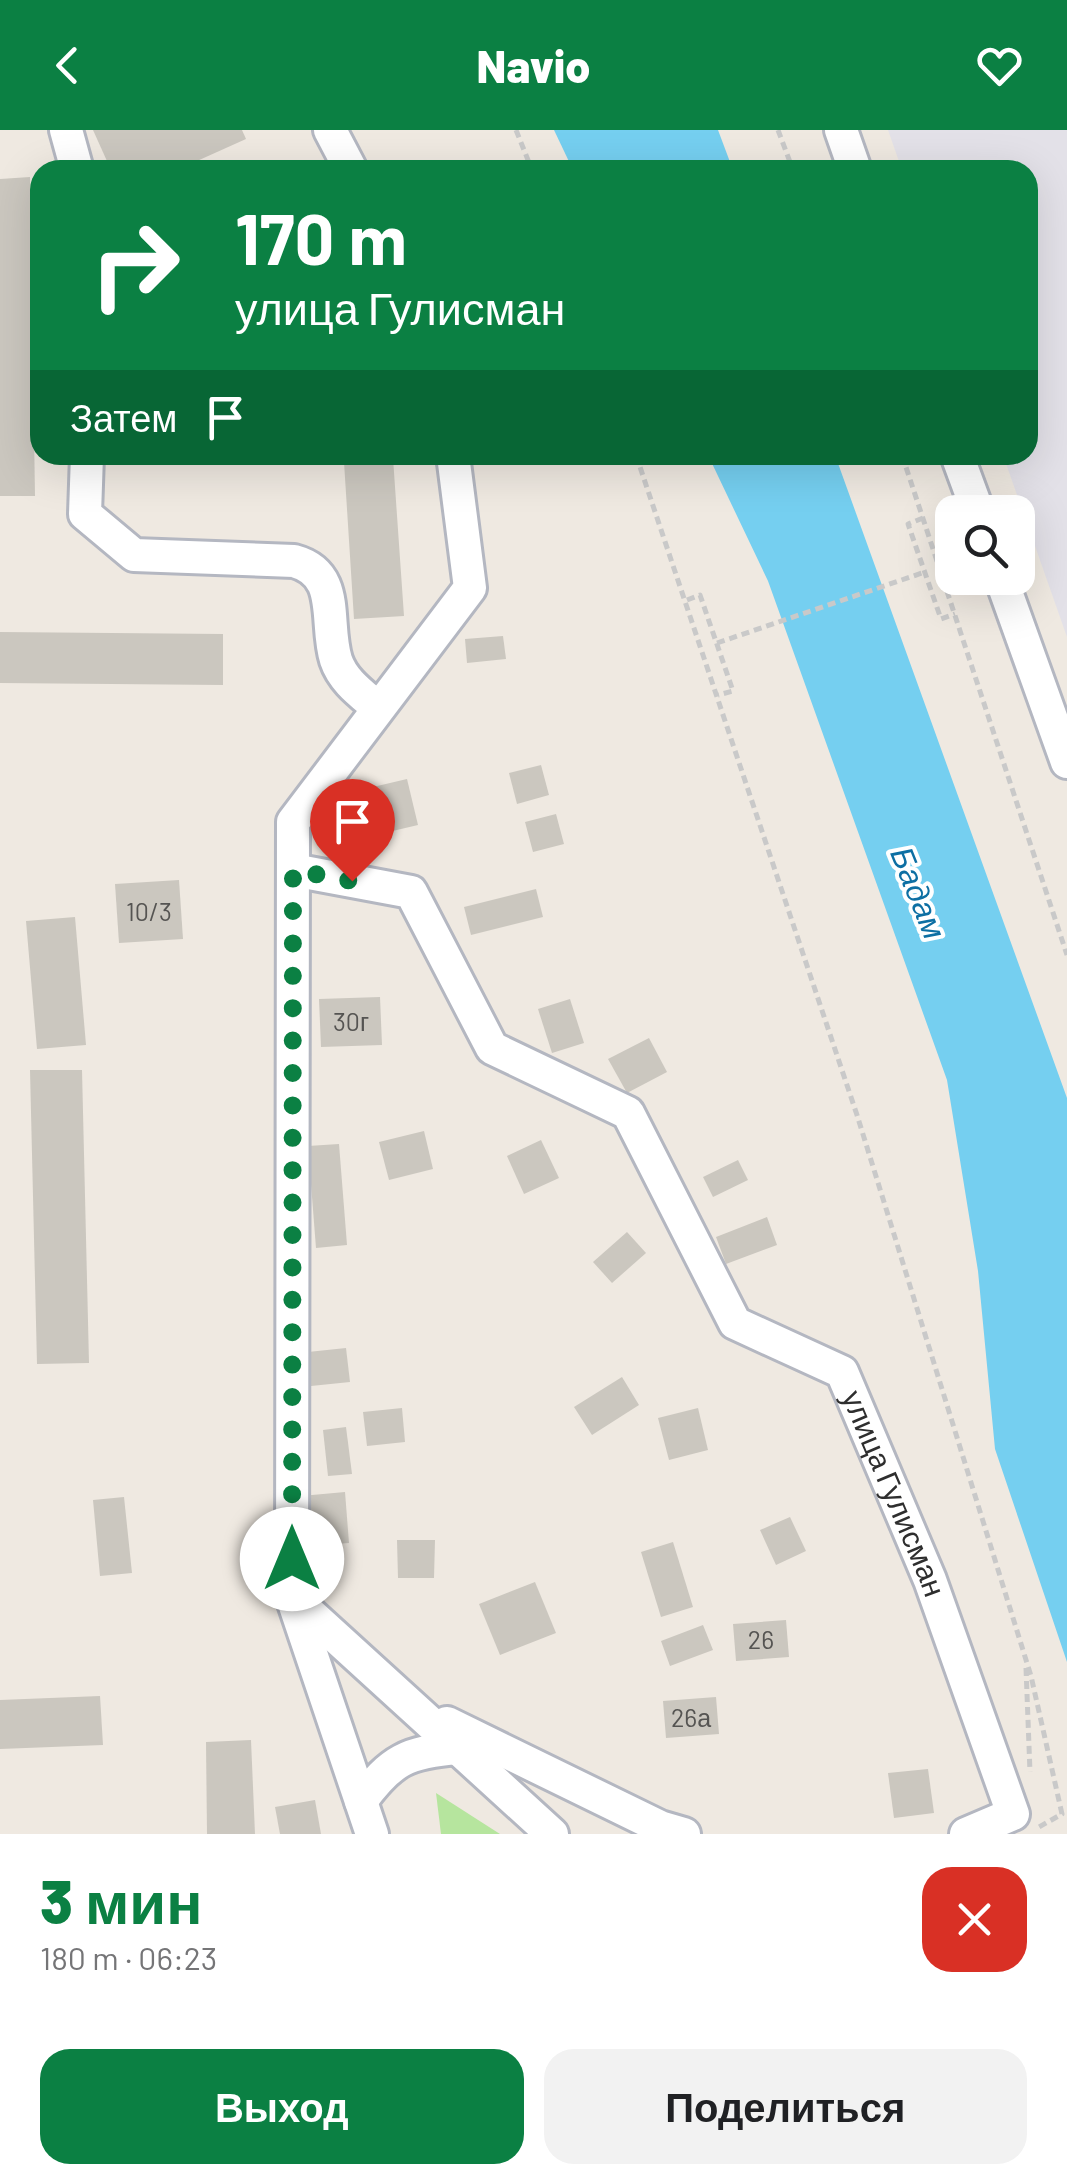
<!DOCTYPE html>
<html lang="ru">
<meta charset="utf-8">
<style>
:root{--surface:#fff;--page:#f2f2f2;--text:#202124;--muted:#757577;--accent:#0b8043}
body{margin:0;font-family:Barlow,sans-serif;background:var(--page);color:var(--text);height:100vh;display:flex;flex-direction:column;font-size:38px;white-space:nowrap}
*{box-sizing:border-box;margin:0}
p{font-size:32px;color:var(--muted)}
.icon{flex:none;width:55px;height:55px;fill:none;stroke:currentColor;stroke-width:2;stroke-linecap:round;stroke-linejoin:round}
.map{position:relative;height:1704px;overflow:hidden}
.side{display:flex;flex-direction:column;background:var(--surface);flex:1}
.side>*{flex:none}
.hud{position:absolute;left:30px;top:30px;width:1008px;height:305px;border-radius:30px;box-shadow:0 10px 40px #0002;background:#0b8043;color:#fff;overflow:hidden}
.buttons{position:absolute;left:935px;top:365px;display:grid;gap:20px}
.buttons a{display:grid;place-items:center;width:100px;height:100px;border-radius:20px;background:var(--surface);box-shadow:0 10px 40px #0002;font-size:50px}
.pin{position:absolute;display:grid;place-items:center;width:85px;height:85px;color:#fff;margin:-102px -42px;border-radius:50% 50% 50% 0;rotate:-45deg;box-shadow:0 0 10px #0007}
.pin .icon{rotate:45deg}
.me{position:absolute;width:110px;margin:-55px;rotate:0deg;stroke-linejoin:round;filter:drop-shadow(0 0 8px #0008)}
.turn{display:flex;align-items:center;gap:35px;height:210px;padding:0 40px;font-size:45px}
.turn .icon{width:130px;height:130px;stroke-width:2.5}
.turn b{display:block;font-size:70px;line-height:85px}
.then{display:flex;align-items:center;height:95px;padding:0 40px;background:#0003;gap:20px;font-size:38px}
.round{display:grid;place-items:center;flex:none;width:105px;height:105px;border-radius:30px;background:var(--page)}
.summary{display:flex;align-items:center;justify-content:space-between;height:170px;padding:0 40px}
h1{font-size:60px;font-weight:800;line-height:75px;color:var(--accent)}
.action{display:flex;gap:20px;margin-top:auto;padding:20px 40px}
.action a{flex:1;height:115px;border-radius:30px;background:var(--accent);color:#fff;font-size:40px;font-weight:800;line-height:115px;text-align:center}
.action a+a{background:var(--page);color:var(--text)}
header{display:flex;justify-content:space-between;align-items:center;height:130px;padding:0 40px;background:var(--accent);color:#fff;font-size:45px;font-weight:800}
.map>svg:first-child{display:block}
</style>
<header><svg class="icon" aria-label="back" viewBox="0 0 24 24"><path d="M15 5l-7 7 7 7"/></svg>Navio<svg class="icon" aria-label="heart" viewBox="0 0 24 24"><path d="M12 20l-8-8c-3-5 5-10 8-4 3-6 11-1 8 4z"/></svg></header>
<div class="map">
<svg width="1067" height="1704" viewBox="0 0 1067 1704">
<rect width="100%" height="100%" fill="#efe9e1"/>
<polygon fill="#e3e1e8" points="888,0 1067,0 1067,507 1003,325 1028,325 1028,40 902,40"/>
<polygon fill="#b6e59e" points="436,1663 500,1704 441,1704"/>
<g fill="#75cff0">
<polygon points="554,0 718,0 733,40 573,40"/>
<polygon points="708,325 835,325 1067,968 1067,1532 995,1319 978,1141 947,950 768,451"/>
</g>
<g fill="#cbc7bf">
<polygon points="93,0 242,0 246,9 177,40 111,40"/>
<polygon points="30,47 35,366 0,366 0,49"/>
<polygon points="378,325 401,325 393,328 404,486 354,489 344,332 379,330"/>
<polygon points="0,502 223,504 223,555 0,553"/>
<polygon points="503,506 506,529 467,533 465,509"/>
<polygon points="541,635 549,665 517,674 509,643"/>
<polygon points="407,649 418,695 350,711 339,665"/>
<polygon points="556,684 564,714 533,722 525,692"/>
<polygon points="179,750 183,809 119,813 115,754"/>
<polygon points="536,759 543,787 471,805 464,777"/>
<polygon points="75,787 86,915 37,919 26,791"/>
<polygon points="380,867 382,915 321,917 319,869"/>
<polygon points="570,869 584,913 552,923 538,879"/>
<polygon points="649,908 667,942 627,963 608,929"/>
<polygon points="30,940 82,940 89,1233 37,1234"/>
<polygon points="424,1001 433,1039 389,1050 379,1012"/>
<polygon points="541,1010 559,1048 524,1064 507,1026"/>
<polygon points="339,1014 347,1115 316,1118 308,1016"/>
<polygon points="738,1030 748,1050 713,1067 703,1047"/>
<polygon points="767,1087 777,1115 726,1134 716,1107"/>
<polygon points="627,1102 646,1123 612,1153 593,1132"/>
<polygon points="346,1218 350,1252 311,1256 308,1222"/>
<polygon points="622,1247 639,1275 592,1305 574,1277"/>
<polygon points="402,1278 405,1312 367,1316 363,1282"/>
<polygon points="698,1278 708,1320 669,1330 658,1288"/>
<polygon points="346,1297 352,1344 328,1346 323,1300"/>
<polygon points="345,1362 349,1413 306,1416 301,1366"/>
<polygon points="124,1367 132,1443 100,1446 93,1370"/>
<polygon points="790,1387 806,1421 776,1435 760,1400"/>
<polygon points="397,1410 435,1410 434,1448 398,1448"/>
<polygon points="673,1412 693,1477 661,1487 641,1422"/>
<polygon points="535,1452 556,1503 500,1525 479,1474"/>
<polygon points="786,1490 789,1527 736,1531 733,1494"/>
<polygon points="703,1495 713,1520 670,1536 661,1511"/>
<polygon points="100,1566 103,1615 0,1619 0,1570"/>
<polygon points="716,1567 719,1604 666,1608 663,1571"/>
<polygon points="251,1610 255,1704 207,1704 206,1612"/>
<polygon points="928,1639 934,1683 894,1688 888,1643"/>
<polygon points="315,1670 321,1704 280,1704 275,1677"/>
</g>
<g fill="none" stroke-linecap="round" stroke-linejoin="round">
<g stroke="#b4b7c1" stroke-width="38">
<g id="minor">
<polyline points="66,0 77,40"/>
<polyline points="330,0 351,40"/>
<polyline points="841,0 855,40"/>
<path d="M87,325L85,384L134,425L294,431C342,444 324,492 336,530C343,551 362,564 377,577"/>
<polyline points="957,325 978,382"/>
<polyline points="1001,448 1067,632"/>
<path id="s1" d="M293,740L411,762L492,918L628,983L735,1193L842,1242L930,1450L1013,1684L966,1704"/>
<polyline points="293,1468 552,1704"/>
<polyline points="447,1593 660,1697 684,1704"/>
<path d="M361,1671C391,1630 407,1622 458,1618"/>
<polyline points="372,1704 292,1467 293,692 470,458 453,325"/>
</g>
</g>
<g stroke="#c9c9c9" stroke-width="5" stroke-dasharray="8 5" stroke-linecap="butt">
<polyline points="516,0 532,40"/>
<polyline points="778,0 793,40"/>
<polyline points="636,325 857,985 1031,1546 1062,1684 1039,1697"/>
<polyline points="902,325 1067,825"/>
<polyline points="923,388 908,394 941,489 955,484"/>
<polyline points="687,470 700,465 733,561 718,565"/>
<polyline points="717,513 925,442"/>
<polyline points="1026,1538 1030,1642"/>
</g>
<use href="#minor" stroke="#fff" stroke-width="32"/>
</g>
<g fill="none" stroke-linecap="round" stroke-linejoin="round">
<polyline stroke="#0b8043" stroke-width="18" stroke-dasharray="0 32.4" points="292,1429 293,740 352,751"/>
</g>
<g text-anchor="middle" stroke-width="8" stroke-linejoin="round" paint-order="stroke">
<g font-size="25" fill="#555452">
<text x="149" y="791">10/3</text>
<text x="351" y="901">30г</text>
<text x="761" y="1519">26</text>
<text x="691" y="1597">26а</text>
</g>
<g font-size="30" fill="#2e2e2e" stroke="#fff">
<text dy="10" stroke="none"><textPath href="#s1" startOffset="932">улица Гулисман</textPath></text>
</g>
<g font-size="32" font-style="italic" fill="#0d6fa3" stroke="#fff">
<text transform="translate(918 763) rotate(68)" y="11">Бадам</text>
</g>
</g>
</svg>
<div class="buttons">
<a><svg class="icon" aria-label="search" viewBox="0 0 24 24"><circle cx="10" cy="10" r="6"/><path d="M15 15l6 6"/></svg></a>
</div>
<div class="pin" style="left:352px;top:751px;background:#d93025"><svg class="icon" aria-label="arrive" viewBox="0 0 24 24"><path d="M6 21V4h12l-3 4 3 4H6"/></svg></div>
<svg class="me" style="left:292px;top:1429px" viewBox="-20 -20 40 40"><circle r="19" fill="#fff"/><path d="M0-13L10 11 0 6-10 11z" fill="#0b8043"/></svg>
<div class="hud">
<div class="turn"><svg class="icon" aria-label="right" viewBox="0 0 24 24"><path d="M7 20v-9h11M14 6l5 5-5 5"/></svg><div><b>170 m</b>улица Гулисман</div></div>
<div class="then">Затем<svg class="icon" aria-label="arrive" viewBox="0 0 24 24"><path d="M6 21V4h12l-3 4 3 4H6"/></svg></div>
</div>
</div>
<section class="side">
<div class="summary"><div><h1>3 мин</h1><p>180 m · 06:23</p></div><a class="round" style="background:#d93025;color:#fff"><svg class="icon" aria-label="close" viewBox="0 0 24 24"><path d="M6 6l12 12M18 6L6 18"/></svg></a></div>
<div class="action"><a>Выход</a><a>Поделиться</a></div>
</section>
